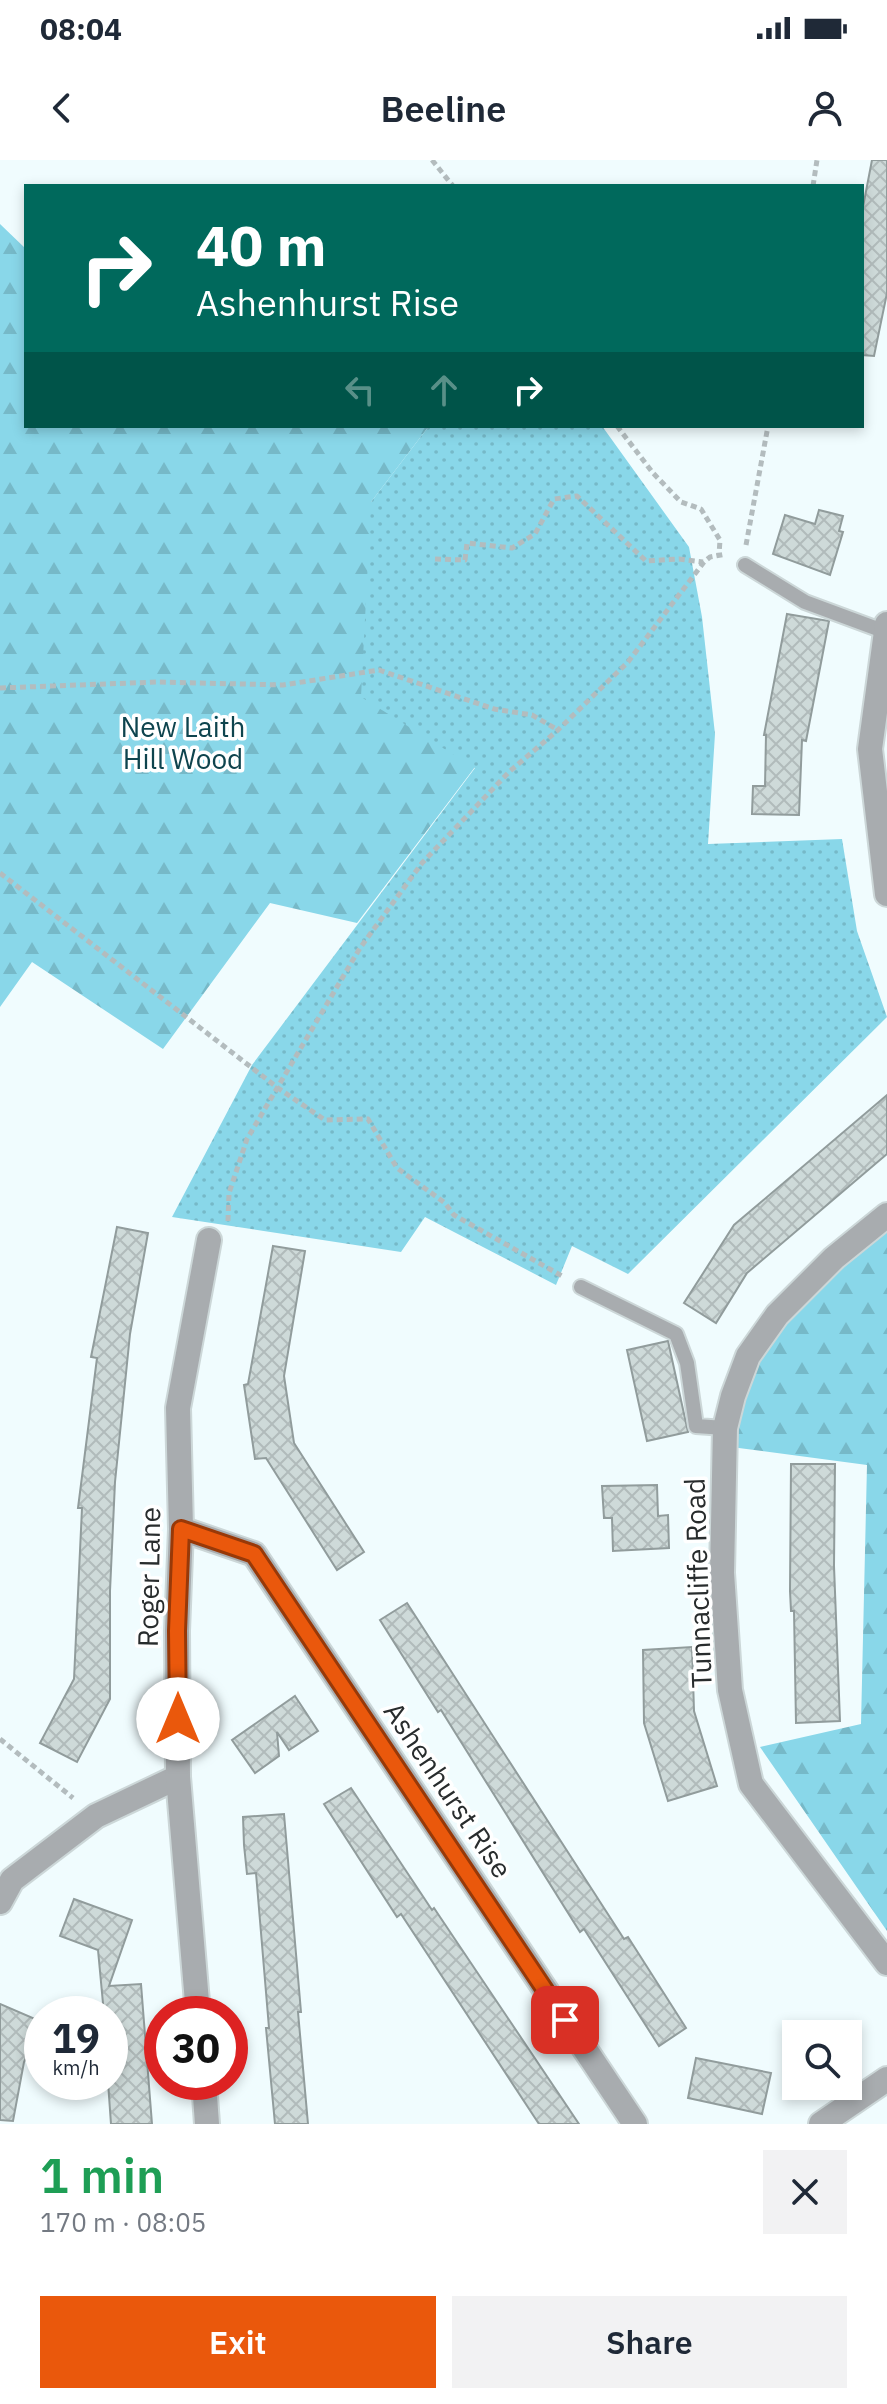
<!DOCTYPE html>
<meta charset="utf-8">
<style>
:root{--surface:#fff;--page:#f2f2f3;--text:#1f2937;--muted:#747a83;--accent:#ea580c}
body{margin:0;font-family:"IBM Plex Sans",sans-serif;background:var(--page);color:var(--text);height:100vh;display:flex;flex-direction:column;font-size:30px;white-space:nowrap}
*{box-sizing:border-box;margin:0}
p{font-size:26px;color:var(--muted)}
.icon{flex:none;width:44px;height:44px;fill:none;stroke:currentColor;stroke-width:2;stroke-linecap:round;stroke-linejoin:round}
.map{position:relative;height:1964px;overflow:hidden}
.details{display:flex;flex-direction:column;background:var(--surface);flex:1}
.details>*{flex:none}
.banner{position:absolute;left:24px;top:24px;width:840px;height:244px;border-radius:0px;box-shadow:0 4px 12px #0003;background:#00695c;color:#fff;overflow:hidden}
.buttons{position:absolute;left:782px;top:1860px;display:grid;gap:16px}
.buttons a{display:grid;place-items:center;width:80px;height:80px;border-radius:0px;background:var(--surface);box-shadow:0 4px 12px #0003;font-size:40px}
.speed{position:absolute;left:24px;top:1836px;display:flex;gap:16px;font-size:40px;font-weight:700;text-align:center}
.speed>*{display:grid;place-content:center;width:104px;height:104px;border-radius:50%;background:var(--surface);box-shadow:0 4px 12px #0003;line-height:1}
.speed small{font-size:20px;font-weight:400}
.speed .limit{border:12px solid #d22;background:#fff;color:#111}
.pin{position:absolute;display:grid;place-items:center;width:68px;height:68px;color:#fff;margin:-34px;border-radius:16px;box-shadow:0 4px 12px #0006}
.me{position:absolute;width:88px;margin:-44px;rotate:0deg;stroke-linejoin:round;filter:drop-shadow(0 0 6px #0008)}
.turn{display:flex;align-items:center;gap:28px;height:168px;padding:0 40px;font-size:36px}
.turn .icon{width:104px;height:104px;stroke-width:2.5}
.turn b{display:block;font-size:56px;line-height:68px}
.lanes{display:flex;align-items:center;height:76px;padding:0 40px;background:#0003;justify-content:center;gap:40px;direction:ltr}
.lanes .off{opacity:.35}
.round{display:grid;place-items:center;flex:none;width:84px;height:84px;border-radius:0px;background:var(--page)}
.head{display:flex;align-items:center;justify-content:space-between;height:136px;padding:0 40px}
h1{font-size:48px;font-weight:600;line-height:60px;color:#1e9e55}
.cta{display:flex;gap:16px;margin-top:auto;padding:16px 40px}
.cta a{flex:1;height:92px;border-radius:0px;background:var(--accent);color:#fff;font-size:32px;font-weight:600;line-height:92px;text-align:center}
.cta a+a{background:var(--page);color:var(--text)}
.status{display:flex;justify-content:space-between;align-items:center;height:56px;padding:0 40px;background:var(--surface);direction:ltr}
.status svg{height:22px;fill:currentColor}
header{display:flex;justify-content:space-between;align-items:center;height:104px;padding:0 40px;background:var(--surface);font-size:36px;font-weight:600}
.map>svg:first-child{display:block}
</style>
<div class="status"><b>08:04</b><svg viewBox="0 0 49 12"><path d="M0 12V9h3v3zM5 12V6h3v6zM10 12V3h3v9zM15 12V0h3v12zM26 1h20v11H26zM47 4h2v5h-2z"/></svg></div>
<header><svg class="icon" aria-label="back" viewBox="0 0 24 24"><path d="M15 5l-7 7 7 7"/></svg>Beeline<svg class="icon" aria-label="person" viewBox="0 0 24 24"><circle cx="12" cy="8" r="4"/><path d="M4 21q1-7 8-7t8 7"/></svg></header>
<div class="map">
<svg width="887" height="1964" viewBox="0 0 887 1964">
<defs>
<pattern id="forest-firs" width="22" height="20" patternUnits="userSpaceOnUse" patternTransform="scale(2)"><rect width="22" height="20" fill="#89d7e9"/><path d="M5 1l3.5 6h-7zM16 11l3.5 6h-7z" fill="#76b9c8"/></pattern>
<pattern id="park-dots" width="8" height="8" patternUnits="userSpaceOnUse" patternTransform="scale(2)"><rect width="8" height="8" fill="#89d7e9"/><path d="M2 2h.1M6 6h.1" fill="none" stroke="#76b9c8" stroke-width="1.8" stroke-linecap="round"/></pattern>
<pattern id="building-cross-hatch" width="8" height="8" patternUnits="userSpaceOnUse" patternTransform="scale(2)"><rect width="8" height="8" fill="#cedad9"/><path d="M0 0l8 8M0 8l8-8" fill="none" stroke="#b1bbbb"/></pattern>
</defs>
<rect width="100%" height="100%" fill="#f0fcfe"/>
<g fill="url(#forest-firs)">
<polygon points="0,64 26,89 26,266 429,266 371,342 475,607 357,763 270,743 163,889 32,802 0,847"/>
<polygon points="887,1067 887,1771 760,1587 861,1564 867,1305 731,1287 754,1204 787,1161 844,1101"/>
</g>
<polygon fill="url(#park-dots)" points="429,266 602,266 689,387 702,457 715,574 708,684 842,679 857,771 887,857 628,1114 572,1086 556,1125 425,1057 401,1092 172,1057 252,905 475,608 361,537 371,342"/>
<g fill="url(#building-cross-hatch)" stroke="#919c9c" stroke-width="2">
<polygon points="872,0 887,0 887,133 874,196 862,195 862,52"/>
<polygon points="819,350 843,356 839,371 843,372 830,415 773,394 785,355 815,364"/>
<polygon points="787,454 829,461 806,581 802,580 799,655 752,654 753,626 765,626 766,575 764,575"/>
<polygon points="887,935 887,994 747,1113 716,1163 684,1143 734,1065"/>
<polygon points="117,1067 148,1073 130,1174 115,1322 110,1431 110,1539 77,1602 40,1583 74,1519 82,1348 78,1348 97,1198 91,1197"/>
<polygon points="273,1086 305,1091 284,1216 294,1283 364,1392 337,1410 266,1298 255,1299 244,1225 248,1224"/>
<polygon points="668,1181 688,1272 647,1281 627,1190"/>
<polygon points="791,1304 835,1304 834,1406 840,1561 796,1563 794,1451 791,1451 790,1431"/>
<polygon points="657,1325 658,1356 668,1355 669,1388 613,1391 612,1358 604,1358 602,1326"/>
<polygon points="407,1443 624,1779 628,1777 686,1868 659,1886 584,1769 580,1772 441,1550 438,1552 380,1460"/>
<polygon points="692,1487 694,1551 717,1626 668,1641 644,1563 643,1490"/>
<polygon points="295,1536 318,1571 289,1590 277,1572 279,1596 255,1613 232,1580"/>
<polygon points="351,1628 432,1750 434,1748 579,1964 539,1964 401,1754 397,1757 324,1644"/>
<polygon points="284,1654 301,1852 298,1852 308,1964 275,1964 266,1868 269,1868 256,1713 247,1714 244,1685 243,1657"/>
<polygon points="74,1739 132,1760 109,1826 141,1824 152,1964 111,1964 108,1922 110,1922 110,1854 104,1854 98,1790 60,1776"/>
<polygon points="0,1844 42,1862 24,1902 13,1961 0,1960"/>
<polygon points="696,1898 771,1913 762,1954 688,1938"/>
</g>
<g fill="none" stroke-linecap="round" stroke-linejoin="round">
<g stroke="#ccd7d8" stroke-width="18">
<g id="lane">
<polyline points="745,405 805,442 886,472"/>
<polyline points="581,1127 676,1174 687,1203 696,1266 725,1268"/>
</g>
</g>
<g stroke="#ccd7d8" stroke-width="28">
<g id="street">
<polyline points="887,464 870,589 887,734"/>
<polyline points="887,1055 834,1098 777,1155 748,1196 733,1236 725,1268 722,1413 730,1530 751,1624 887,1803"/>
<polyline points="181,1369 254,1394 635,1964"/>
<polyline points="0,1742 12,1720 96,1656 178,1617"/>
<polyline points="198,1854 178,1617 177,1471 181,1369 178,1248 209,1080"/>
<polyline points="204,1922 207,1964"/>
<polyline points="821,1964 887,1919"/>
</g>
</g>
<g stroke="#b3bcbe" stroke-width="5" stroke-dasharray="6 4" stroke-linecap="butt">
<polyline points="432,0 453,26"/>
<polyline points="813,26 817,0"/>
<polyline points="617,266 653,313 681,342 701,349 720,380 719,395"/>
<polyline points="746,385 768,266"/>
<polyline points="435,399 465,400 467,383 512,388 535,374 554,339 577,336 646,401 679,399 703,402"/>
<polyline points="0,528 158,522 283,525 379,510 494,549 532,555 558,570"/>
<polyline points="0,713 278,928 325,960 368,959 397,1008 445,1043 454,1055 562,1116"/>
<polyline points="228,1061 229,1033 247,979 360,788 422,703 509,612 558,570 628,502 704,402 710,397 726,394"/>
<polyline points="0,1579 73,1638"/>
</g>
<use href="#lane" stroke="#a8acaf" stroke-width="14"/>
<use href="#street" stroke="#a8acaf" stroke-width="24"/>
</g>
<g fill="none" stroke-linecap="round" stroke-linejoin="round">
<g stroke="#983908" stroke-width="20">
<polyline id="route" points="178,1559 177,1471 181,1369 254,1394 565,1860"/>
</g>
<use href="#route" stroke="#ea580c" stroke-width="14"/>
</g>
<g text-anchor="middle" stroke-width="7" stroke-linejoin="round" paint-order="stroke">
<g font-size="28" fill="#0e444e" stroke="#fff">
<text x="183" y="577">New Laith<tspan x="183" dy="32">Hill Wood</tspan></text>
</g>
<g font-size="28" fill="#282c2d" stroke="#fff">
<text transform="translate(149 1417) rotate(-89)" y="10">Roger Lane</text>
<text transform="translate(698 1423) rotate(-92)" y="10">Tunnacliffe Road</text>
<text transform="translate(448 1630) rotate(56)" y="10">Ashenhurst Rise</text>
</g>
</g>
</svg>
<div class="buttons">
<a><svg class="icon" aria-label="search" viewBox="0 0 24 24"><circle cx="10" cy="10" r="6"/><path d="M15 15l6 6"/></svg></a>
</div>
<div class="speed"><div>19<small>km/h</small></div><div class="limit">30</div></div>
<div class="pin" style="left:565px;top:1860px;background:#d93025"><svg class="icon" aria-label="arrive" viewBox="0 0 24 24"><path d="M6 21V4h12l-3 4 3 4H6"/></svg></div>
<svg class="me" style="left:178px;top:1559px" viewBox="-20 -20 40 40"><circle r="19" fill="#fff"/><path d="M0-13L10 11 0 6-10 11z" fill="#ea580c"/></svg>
<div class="banner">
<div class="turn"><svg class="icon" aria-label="right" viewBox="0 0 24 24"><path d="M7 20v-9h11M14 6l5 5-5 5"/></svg><div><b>40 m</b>Ashenhurst Rise</div></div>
<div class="lanes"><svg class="icon off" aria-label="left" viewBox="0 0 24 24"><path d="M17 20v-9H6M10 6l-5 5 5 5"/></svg><svg class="icon off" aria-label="ahead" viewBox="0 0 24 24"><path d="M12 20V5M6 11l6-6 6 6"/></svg><svg class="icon" aria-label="right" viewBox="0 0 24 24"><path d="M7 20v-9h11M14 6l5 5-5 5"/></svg></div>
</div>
</div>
<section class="details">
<div class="head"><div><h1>1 min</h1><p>170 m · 08:05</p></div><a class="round"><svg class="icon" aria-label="close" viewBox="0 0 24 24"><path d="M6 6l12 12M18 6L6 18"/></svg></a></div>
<div class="cta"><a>Exit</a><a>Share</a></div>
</section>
